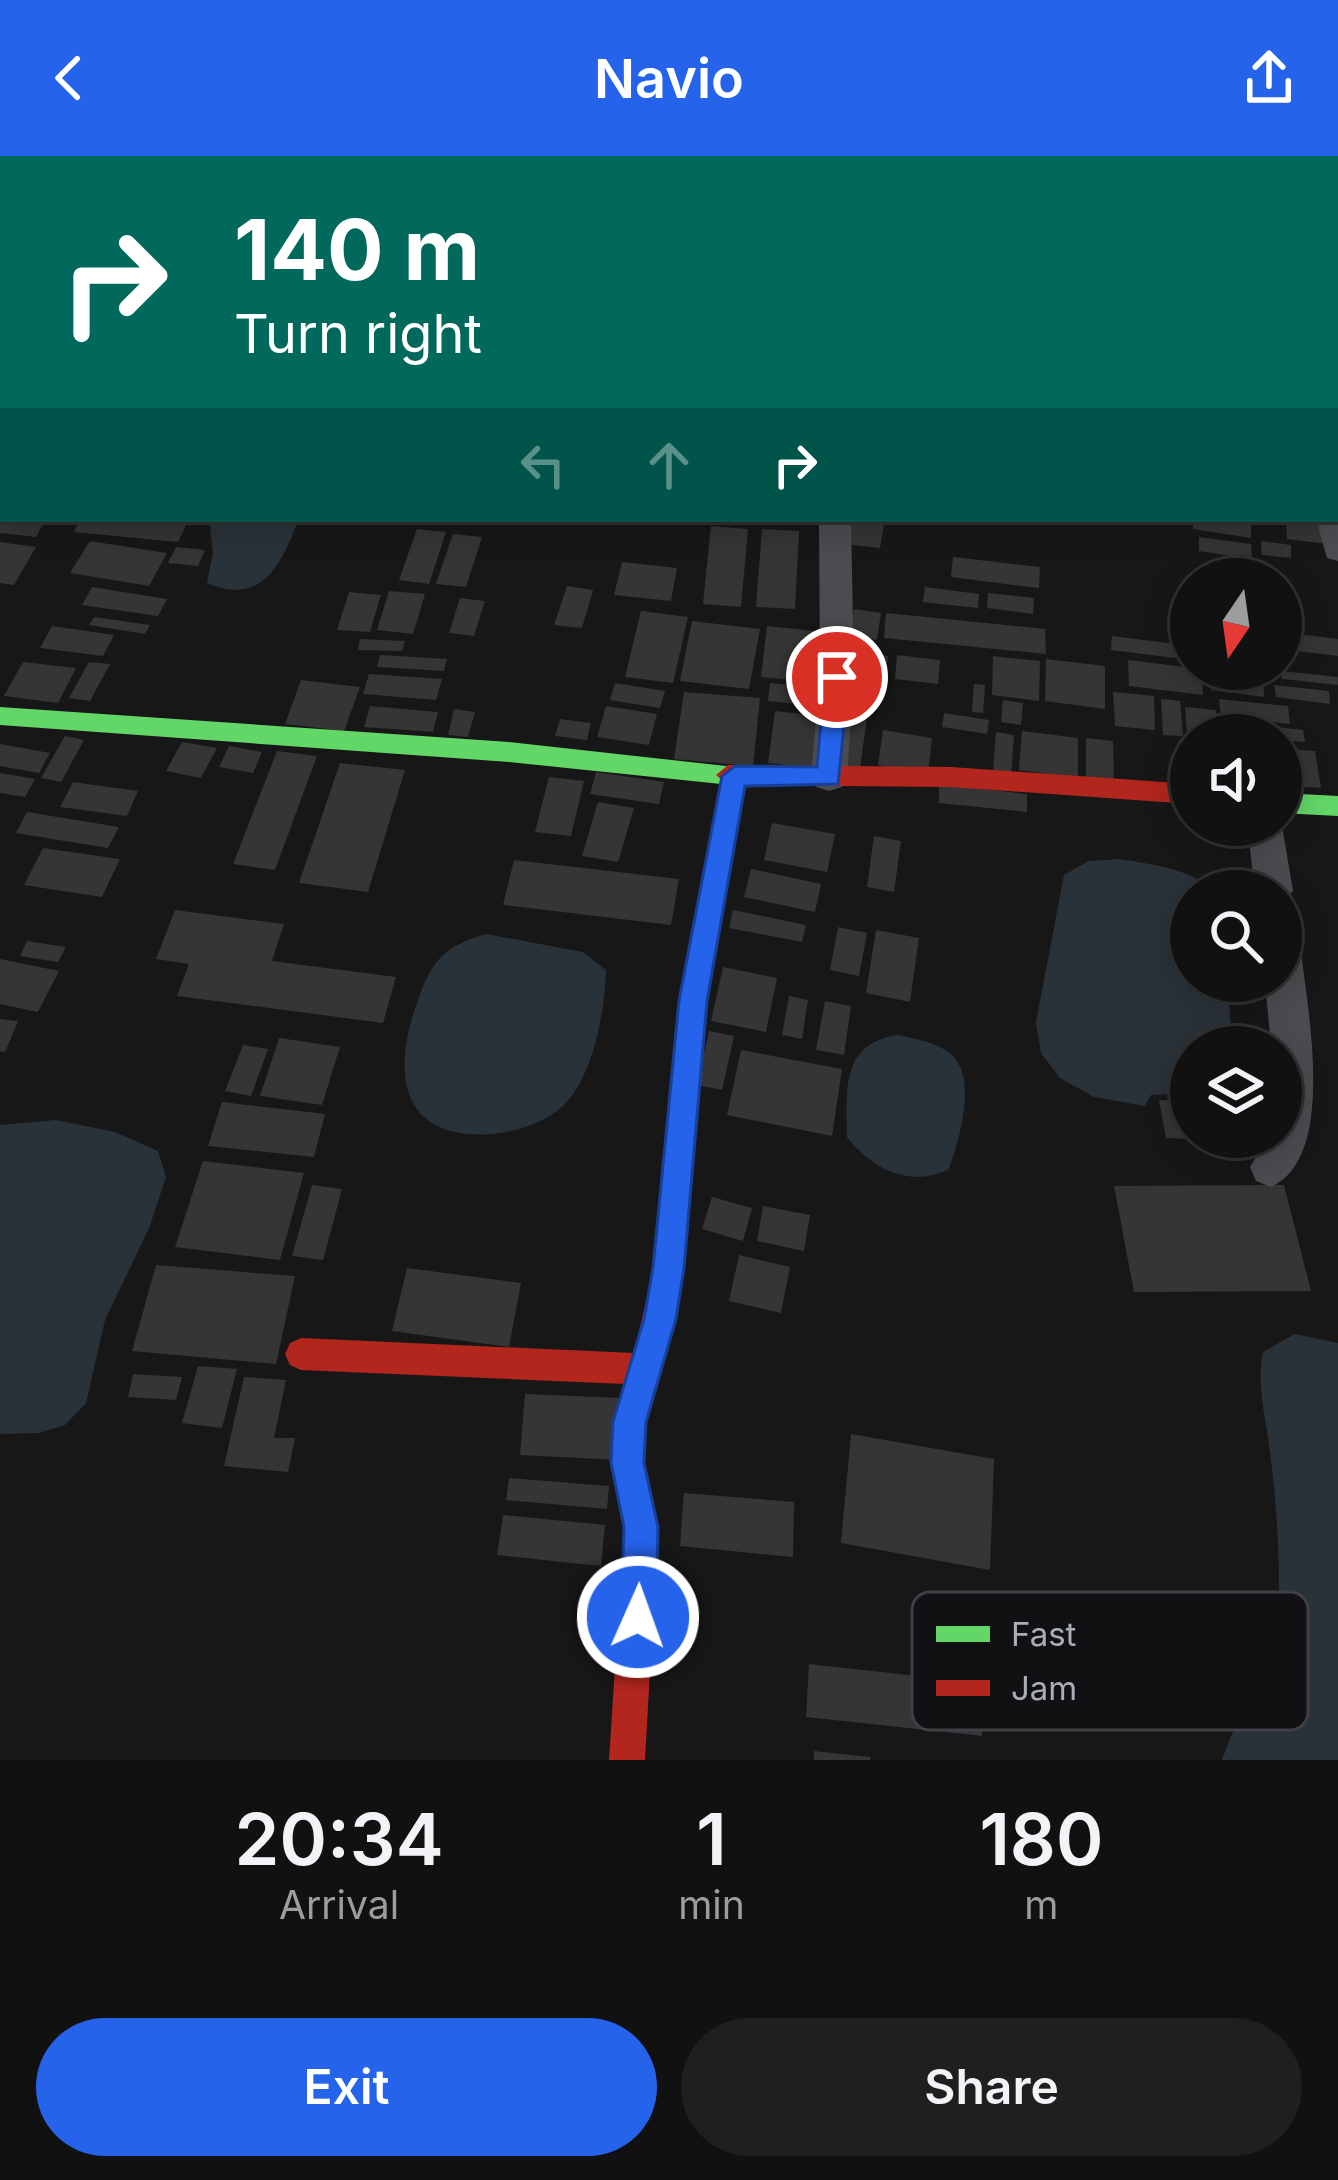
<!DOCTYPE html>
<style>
:root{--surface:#111;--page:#1e1f1f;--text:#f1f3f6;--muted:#9c9d9f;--line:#303131;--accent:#2563eb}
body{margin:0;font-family:Inter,sans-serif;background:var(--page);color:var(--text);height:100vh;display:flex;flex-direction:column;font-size:45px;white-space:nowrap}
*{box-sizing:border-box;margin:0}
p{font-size:39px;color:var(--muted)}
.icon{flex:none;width:66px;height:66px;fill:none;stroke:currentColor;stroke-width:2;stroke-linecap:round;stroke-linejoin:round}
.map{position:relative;height:1604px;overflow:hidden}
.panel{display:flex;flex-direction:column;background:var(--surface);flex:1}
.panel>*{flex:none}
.banner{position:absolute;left:0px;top:0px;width:1338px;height:366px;box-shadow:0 6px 30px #0003,0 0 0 3px var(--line);background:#00695c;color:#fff;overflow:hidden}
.needle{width:78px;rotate:193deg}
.tools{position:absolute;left:1170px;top:402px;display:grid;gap:24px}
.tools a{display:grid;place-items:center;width:132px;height:132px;border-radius:50%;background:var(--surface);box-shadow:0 6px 30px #0003,0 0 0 3px var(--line);font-size:60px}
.pin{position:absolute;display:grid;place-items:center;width:102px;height:102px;color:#fff;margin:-51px;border:6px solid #fff;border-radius:50%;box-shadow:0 3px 12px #0007}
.me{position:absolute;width:132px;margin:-66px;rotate:2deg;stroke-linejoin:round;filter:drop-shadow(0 0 9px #0008)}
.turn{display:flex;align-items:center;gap:42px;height:252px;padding:0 36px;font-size:54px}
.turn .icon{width:156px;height:156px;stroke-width:2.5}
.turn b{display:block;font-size:84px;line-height:102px}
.lanes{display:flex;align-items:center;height:114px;padding:0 36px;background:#0003;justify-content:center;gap:60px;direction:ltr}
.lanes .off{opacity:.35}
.eta{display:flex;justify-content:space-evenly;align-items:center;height:204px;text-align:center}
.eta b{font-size:72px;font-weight:600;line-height:84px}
.button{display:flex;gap:24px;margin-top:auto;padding:24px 36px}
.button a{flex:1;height:138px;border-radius:72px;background:var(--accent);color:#fff;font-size:48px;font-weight:600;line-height:138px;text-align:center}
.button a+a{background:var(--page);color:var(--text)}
header{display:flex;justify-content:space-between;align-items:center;height:156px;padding:0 36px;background:var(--accent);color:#fff;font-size:54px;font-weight:600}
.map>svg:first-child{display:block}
</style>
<header><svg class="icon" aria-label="back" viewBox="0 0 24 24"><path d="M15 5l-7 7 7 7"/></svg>Navio<svg class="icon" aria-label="share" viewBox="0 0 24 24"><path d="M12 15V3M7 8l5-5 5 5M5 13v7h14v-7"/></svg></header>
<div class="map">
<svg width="1338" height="1604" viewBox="0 0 1338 1604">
<rect width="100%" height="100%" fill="#171717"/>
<g fill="#2a3239">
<path d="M209,363H299C281,407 264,451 207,427L213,397Z"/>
<path d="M1119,703C1148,708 1192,712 1212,735H1191V825H1228L1232,891H1191V937L1151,939L1145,950L1094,941L1060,922L1041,897L1036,866L1064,719L1089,705Z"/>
<path d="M486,778L583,796L606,814C605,854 594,915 567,946C537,979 455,993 422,959C396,933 404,884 415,853C430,808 440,791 486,778Z"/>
<path d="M898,879C915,883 939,886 953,900C977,925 959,985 949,1013C910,1033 871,1012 847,981C847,933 840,888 898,879Z"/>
<polygon points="56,964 115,976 158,995 166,1021 149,1072 105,1164 86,1247 65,1269 39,1277 0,1278 0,969"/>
<path d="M1295,1178L1338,1187V1604H1222C1242,1546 1279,1491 1279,1428C1279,1382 1275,1333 1269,1288C1264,1254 1257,1230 1263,1196Z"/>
</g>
<g fill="#353536">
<polygon points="0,363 46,363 36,381 0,377"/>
<polygon points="80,363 189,363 178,386 74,376"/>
<polygon points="1194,363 1251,363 1251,382 1193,373"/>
<polygon points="1286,363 1324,363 1327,388 1287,383"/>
<polygon points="849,364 884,368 880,392 845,388"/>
<polygon points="711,370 748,373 741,451 703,448"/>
<polygon points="417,373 446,376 429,428 399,424"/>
<polygon points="762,373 799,375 795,453 756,451"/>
<polygon points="453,378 482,381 466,431 436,428"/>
<polygon points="1199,381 1251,388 1252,403 1199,395"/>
<polygon points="90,385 167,397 149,430 70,417"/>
<polygon points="1261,385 1291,389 1291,402 1262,399"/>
<polygon points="0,386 36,391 14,429 0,427"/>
<polygon points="176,391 205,394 198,410 168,407"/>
<polygon points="953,401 1040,411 1039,432 951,421"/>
<polygon points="622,406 677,412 671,445 614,439"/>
<polygon points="1204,407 1255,414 1256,423 1204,416"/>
<polygon points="567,430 593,434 582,472 554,469"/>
<polygon points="92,431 167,443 158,460 82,449"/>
<polygon points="925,431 979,438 978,452 923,446"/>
<polygon points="389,435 425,438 413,478 377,474"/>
<polygon points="349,436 381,439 370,476 337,474"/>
<polygon points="988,437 1034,442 1033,458 987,452"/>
<polygon points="460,442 485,445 474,480 449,477"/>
<polygon points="854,453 881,457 877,484 850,480"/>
<polygon points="641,455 688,461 673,527 625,521"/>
<polygon points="886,457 1045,473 1046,498 884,482"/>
<polygon points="94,461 150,469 145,478 89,469"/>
<polygon points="692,465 760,473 749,533 680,525"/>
<polygon points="52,470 114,479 103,500 40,492"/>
<polygon points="767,470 833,477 829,528 761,521"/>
<polygon points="1281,476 1338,483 1338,500 1281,493"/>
<polygon points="1112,480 1191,490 1191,504 1111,494"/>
<polygon points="360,483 405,485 402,495 358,494"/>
<polygon points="855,496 888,500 886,522 853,518"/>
<polygon points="380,499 447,503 444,515 377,511"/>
<polygon points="897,499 940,504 938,528 895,523"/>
<polygon points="993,500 1040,505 1039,545 992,539"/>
<polygon points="1046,503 1105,510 1105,553 1045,545"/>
<polygon points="1128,504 1202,513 1203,539 1129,530"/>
<polygon points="23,506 76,512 58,547 4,540"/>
<polygon points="89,506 110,508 90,545 69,542"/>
<polygon points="1211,513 1263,518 1264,541 1211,534"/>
<polygon points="1281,515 1338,521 1338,529 1282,523"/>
<polygon points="369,518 442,523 436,544 363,538"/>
<polygon points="301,524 360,531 344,575 285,568"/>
<polygon points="615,527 665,535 660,552 610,544"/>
<polygon points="770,527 828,533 827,551 768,545"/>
<polygon points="974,528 985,529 983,557 972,556"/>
<polygon points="1274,529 1329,535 1330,548 1276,541"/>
<polygon points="684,536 760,542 753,610 674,603"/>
<polygon points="1113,536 1154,540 1155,574 1115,570"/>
<polygon points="1161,543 1180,545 1183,580 1163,579"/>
<polygon points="1219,543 1288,550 1290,568 1221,560"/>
<polygon points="1003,544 1023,547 1021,569 1001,566"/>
<polygon points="370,550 438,556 433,576 364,571"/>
<polygon points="606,550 657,558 649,589 597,581"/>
<polygon points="847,550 868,554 859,619 837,616"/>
<polygon points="1185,551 1216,554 1219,579 1187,579"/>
<polygon points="454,553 475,556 468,581 448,579"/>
<polygon points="775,555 820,560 814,612 768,607"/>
<polygon points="944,557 989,564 987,578 942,571"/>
<polygon points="560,563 591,567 587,584 555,580"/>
<polygon points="1233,566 1303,574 1305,586 1281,584 1281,579 1235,579"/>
<polygon points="883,574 932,582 928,617 878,609"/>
<polygon points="1022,575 1078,582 1078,622 1019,614"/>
<polygon points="996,576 1014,579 1011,620 993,618"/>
<polygon points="65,580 84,584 61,626 41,622"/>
<polygon points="1086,582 1113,585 1114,625 1086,621"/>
<polygon points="182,586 217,592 201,622 166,615"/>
<polygon points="0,588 50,597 39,617 0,610"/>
<polygon points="229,590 262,596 253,617 219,611"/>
<polygon points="1281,592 1315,595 1321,632 1281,629"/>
<polygon points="277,595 317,600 275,714 233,708"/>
<polygon points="340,607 405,614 368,736 299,727"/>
<polygon points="596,616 664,626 659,648 590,638"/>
<polygon points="0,617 35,623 25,641 0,637"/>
<polygon points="549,621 584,625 571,680 535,676"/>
<polygon points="73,626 138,635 127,660 60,651"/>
<polygon points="939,628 1027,638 1027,656 939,647"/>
<polygon points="598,646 634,652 618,706 582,700"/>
<polygon points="27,656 119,671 108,692 16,677"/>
<polygon points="772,667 835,678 827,716 764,704"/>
<polygon points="874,680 901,685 894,736 867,731"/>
<polygon points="43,692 120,703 102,741 24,729"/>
<polygon points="514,704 679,723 671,769 503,749"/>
<polygon points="751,713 821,728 815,756 744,741"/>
<polygon points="175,754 284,768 272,805 396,821 383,867 177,840 189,808 156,803"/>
<polygon points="733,754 806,769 802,786 729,772"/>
<polygon points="838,771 867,777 859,820 830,814"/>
<polygon points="876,774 919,782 910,846 866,837"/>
<polygon points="27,785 66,791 58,806 20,800"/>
<polygon points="0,803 59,815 38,856 0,848"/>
<polygon points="723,811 777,822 766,876 711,865"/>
<polygon points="789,840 808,844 802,883 782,879"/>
<polygon points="825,845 851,850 844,899 816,894"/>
<polygon points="0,863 18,865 5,896 0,895"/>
<polygon points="709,875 734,880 722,934 697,929"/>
<polygon points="279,882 340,891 322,949 260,940"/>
<polygon points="243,889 268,893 251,940 225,935"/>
<polygon points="741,894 842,913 832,980 727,959"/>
<polygon points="1159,944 1187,945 1191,983 1166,982"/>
<polygon points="222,946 325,958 314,1001 208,990"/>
<polygon points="203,1005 304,1017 280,1104 175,1091"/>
<polygon points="312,1029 342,1033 323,1104 292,1100"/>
<polygon points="1284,1029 1311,1135 1134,1136 1114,1030"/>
<polygon points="712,1041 752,1052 743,1085 702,1073"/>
<polygon points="763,1050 810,1059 804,1095 757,1085"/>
<polygon points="739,1099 790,1111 781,1157 729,1145"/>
<polygon points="156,1109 295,1120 276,1208 132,1195"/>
<polygon points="407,1112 521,1127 509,1191 392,1175"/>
<polygon points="198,1210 237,1213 222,1272 182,1267"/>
<polygon points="133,1218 182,1221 176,1244 128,1241"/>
<polygon points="244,1221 286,1224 274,1282 295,1282 288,1316 224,1310"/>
<polygon points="525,1238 622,1242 619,1304 520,1299"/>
<polygon points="851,1278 994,1303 990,1414 841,1387"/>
<polygon points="509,1322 609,1330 607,1353 506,1344"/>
<polygon points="684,1337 794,1346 793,1401 680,1390"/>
<polygon points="503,1359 605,1369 601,1410 497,1399"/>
<polygon points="809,1508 981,1527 982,1580 806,1561"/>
<polygon points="814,1595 870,1601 870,1604 814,1604"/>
</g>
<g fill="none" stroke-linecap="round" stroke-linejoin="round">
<g fill="#4b4c50" fill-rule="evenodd">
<polygon points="0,0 16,0 3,3 1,16"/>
<rect x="407" y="0" width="26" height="3"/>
<polygon points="817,0 845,0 815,3"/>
<polygon points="1215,0 1241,0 1242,3 1216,3"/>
<rect x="1335" y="35" width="3" height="16"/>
<polygon points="1338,177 1338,198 1335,199 1335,178"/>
<polygon points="1335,353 1338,354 1338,405 1327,402 1316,363 1335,363"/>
<polygon points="819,363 851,363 854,521 847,621 842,631 829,635 816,631 811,621 820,521"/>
<polygon points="1281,664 1293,735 1281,748 1281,735 1255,735 1247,669 1281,669"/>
<path d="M1281,771L1295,776L1300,788C1307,851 1338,1001 1271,1031L1256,1025L1250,1011L1268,981H1281V891H1271L1265,825H1281Z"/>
</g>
<g fill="#63d668" fill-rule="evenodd">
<polygon points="0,551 509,586 744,612 747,619 699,896 689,900 679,896 675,887 721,628 509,606 0,569"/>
<polygon points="1281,637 1338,640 1338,660 1281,657"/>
</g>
<g fill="#b3261e" fill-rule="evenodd">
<polygon points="728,609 951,611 1191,628 1191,648 951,631 728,629 716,619"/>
<polygon points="689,874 699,878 703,887 684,1111 676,1163 646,1266 645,1307 658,1371 645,1604 609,1604 624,1371 611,1307 614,1266 625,1228 301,1214 290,1209 285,1198 290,1187 301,1182 634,1197 654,1111 675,887 679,878"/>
</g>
</g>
<polygon fill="#2563eb" stroke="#184099" stroke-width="3" points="837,512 849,521 838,628 745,630 707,845 684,1112 676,1163 646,1266 644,1307 658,1371 656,1461 651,1473 638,1479 626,1473 621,1461 624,1371 611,1307 613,1266 644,1163 653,1112 679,845 722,620 735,610 817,611 825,521"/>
<rect x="912" y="1436" width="396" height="138" rx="18" fill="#111113" stroke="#3e4045" stroke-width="3"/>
<rect x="936" y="1470" width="54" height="16" fill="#63d668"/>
<rect x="936" y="1524" width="54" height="16" fill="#b3261e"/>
<g font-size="33" fill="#a8adb8">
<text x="1011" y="1490">Fast</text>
<text x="1011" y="1544">Jam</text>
</g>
</svg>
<div class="tools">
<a><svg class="needle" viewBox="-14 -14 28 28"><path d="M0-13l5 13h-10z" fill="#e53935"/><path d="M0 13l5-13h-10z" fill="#9c9d9f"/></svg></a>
<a><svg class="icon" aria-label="sound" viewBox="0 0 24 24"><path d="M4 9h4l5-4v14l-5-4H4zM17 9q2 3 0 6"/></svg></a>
<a><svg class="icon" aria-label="search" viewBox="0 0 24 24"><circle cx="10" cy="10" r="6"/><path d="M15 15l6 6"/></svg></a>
<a><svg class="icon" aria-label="layers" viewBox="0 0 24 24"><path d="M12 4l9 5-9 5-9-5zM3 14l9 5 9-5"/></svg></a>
</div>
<div class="pin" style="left:837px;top:521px;background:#d93025"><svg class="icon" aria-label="arrive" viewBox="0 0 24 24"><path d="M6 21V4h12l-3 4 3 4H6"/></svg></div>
<svg class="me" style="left:638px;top:1461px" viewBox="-20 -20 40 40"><circle r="17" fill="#2563eb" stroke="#fff" stroke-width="3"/><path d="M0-11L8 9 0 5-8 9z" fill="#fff"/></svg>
<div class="banner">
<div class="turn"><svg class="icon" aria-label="right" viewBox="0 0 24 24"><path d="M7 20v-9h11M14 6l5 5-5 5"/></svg><div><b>140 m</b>Turn right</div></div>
<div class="lanes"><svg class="icon off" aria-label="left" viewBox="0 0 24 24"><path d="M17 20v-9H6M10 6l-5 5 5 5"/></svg><svg class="icon off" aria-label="ahead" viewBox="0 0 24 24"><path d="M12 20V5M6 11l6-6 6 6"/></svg><svg class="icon" aria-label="right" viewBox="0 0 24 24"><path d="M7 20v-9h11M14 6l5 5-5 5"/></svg></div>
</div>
</div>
<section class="panel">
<div class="eta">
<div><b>20:34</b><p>Arrival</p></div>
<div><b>1</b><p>min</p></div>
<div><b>180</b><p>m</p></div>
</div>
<div class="button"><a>Exit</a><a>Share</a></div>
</section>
